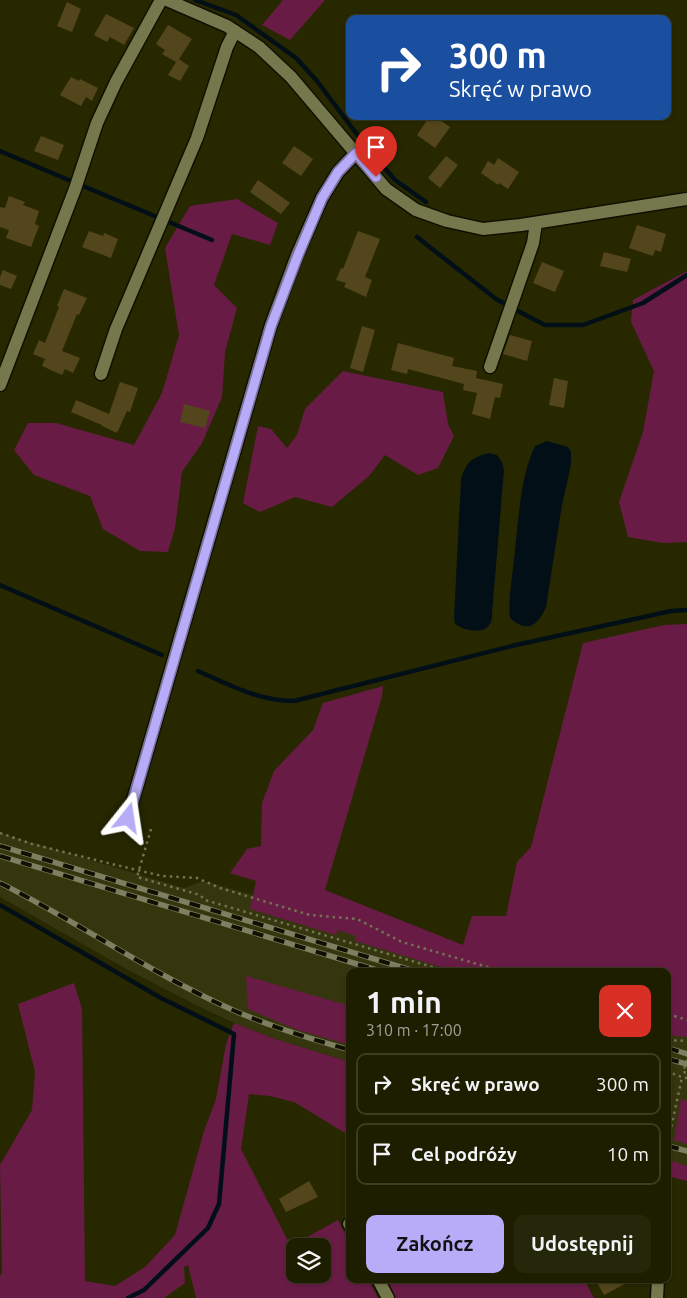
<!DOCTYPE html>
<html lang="pl">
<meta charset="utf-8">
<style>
:root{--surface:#1d1e00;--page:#25270a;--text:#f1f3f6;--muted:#a0a299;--line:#3b3c22;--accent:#b8abf7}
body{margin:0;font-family:Ubuntu,sans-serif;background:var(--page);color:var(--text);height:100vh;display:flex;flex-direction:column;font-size:19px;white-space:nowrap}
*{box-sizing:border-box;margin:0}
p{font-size:16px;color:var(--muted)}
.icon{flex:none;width:28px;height:28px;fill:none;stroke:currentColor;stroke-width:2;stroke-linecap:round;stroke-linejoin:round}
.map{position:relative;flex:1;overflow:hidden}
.details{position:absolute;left:346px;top:968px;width:325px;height:315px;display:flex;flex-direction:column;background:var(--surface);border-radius:10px;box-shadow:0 1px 4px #0004,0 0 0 1px var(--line)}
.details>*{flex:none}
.top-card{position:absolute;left:346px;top:15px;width:325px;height:105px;border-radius:10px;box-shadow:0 1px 4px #0004,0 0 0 1px var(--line);background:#1a4fa0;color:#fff;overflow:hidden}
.buttons{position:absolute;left:286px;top:1238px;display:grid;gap:10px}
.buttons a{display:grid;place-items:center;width:45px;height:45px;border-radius:10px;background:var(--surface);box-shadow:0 1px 4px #0004,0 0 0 1px var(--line);font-size:25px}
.pin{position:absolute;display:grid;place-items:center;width:42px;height:42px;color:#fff;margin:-51px -21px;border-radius:50% 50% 50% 0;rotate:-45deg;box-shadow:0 0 5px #0007}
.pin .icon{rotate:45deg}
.me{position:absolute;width:55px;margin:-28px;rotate:15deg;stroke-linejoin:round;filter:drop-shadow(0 0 4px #0008)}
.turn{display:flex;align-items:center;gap:18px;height:105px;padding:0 20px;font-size:22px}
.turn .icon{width:65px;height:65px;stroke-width:2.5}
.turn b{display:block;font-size:35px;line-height:42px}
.round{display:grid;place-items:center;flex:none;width:52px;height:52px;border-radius:10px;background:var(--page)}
.overview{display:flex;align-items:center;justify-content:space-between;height:85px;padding:0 20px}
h1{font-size:30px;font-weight:700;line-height:38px}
.action{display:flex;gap:10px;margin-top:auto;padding:10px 20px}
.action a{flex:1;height:58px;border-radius:10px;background:var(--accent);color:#111;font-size:20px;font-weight:700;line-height:58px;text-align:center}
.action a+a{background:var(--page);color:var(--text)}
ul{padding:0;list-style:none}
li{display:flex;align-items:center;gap:15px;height:62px;margin:0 10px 8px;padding:0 10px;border:2px solid var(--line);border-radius:10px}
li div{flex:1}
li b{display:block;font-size:19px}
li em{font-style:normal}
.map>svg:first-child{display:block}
</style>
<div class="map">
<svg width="687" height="1298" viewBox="0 0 687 1298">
<rect width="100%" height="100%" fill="#272800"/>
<g fill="#35360e">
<polygon points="0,833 184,888 203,881 527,971 350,971 350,1062 275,1039 234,1023 192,1003 128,970 0,897"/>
<polygon points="668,1013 687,1019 687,1166 668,1160"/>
</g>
<g fill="#681c45" fill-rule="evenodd">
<polygon points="283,0 325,0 290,40 262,25"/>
<polygon points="237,199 278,223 270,245 232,234 214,285 237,308 225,352 222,397 202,443 182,472 175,528 168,552 140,551 103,529 90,496 34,475 14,450 28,423 56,423 134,445 162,393 179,335 165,248 190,206"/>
<polygon points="687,271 687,542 663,543 628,537 619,502 643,432 654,371 631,322 633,300"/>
<polygon points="343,371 443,392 448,424 454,436 438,468 418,475 385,455 369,476 332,507 295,497 260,512 243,503 258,426 271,429 287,448 297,435 305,409"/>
<polygon points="687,624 687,1037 668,1035 668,971 454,971 355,941 356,936 338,930 336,935 250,909 256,881 230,873 247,849 261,846 262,803 274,771 313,730 323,703 383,686 382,696 325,890 463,945 472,916 506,916 517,862 531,847 583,643 664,625"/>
<polygon points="246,976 350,1006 350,1045 298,1030 248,1009"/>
<path d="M74,983L82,1009L85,1281L115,1286L145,1267L175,1235L204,1131L216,1099L226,1044L234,1023L275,1039L350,1062V1136L294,1102L270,1096L249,1094L241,1149L287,1239L296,1243L338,1220L350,1244V1279H368L378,1298H196L188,1265L184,1267L185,1283L164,1298H0V1276L2,1273L0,1165L32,1110L35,1072L18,1004ZM295,1246H322V1274H295Z"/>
<polygon points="681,1099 687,1101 687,1144 674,1140"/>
<polygon points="669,1160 687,1166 687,1181 668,1176"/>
<polygon points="385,1279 584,1279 594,1298 395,1298"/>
</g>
<g fill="#030f17">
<path d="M547,441L568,447L571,452V465L562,505L546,607C538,625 528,634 510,618C508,599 512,579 514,560C518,526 520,476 535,446Z"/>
<path d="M489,453L497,455L502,462L504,470L492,614C492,618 492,622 489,625C483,635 463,630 455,624L454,618L461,480C466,462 471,458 489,453Z"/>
</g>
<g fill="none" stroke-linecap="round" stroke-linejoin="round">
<g stroke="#030f17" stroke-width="4.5">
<polyline points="195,0 236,15 296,58 317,81 365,145 395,180 426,202"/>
<polyline points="0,151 71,181"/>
<polyline points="83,186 212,240"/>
<polyline points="417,237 496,299 507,305"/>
<polyline points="516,310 545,325 583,325 643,303 687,275"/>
<polyline points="0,585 162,655"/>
<path d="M198,671C230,685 259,701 294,701L516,645L671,611L687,610"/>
<polyline points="0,905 161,998 234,1034 219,1204 208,1228 144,1290 128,1298"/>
</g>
</g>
<g fill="#53461c">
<polygon points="67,2 81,9 72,32 57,26"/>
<polygon points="106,14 134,28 124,45 110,37 107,42 94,35"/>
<polygon points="168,25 192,39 179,59 189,66 180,81 168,75 176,62 162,54 165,50 156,44"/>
<polygon points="71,77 79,81 80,79 98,88 92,101 86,97 81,106 60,95"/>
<polygon points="430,116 434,116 450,127 435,148 417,135"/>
<polygon points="41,136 64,145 58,160 34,151"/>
<polygon points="294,146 313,159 301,176 282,163"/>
<polygon points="446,156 458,165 440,188 428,178"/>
<polygon points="498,158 519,172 508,189 499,183 498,185 481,173 488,161 494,165"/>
<polygon points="258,180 290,203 281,214 250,192"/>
<polygon points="9,196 25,202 23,205 39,211 35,224 39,226 31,247 6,238 9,230 0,227 0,207 5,208"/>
<polygon points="637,225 666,234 661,252 655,250 653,256 629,248"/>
<polygon points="89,231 103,236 104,233 118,239 111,258 82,247"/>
<polygon points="358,231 380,239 365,277 372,280 366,297 344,287 346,283 336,280 341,268 343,269"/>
<polygon points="604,252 631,259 627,272 600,266"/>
<polygon points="542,262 564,271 555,292 533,283"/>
<polygon points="3,270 17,276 11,289 0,285 0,277"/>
<polygon points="64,289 87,298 79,315 77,314 62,351 80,358 73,373 65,369 62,375 42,366 45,359 33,354 39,340 45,343 59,307 57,306"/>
<polygon points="362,326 375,330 363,372 350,368"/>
<polygon points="510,335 532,341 527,361 503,354"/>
<polygon points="398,343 454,358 452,366 477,371 476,378 503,384 500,398 495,397 490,419 472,414 477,393 463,390 464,384 408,369 407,374 391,370"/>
<polygon points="554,378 568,381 564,408 549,405"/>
<polygon points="120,382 138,388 130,412 127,411 117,433 102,426 102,425 71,412 76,400 109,414"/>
<polygon points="184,404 210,411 205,428 180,422"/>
<polygon points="309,1181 318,1197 286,1212 279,1199"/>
<polygon points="595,1279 634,1279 604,1295"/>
</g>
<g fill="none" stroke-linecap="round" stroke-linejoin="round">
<g stroke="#101000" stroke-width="15">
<g id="minor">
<polyline points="167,0 227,26 259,47 291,77 386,189 416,210 447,221 483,229 521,225 687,199"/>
<polyline points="490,367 533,243 536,223"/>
<polyline points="101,374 116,329 197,138 227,47 235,31"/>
<polyline points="0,385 75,189 97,123 116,82 161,0"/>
<polyline points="128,817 271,325 297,255 322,198 338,172 356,153"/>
<polyline points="349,1224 350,1225"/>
<polyline points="378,1279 388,1298"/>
<polyline points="657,1298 658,1279"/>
</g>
</g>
<g stroke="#727353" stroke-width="2.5" stroke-dasharray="2.5 4" stroke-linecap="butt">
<polyline points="151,829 137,877 200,895 205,900 446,971"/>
<polyline points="0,833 32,844 116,865 162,876 197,878 220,888 310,915 357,919 402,942 501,971"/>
<polyline points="668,1014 687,1020"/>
<polyline points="668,1038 677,1041 687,1040"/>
<polyline points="687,1060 683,1072 687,1073"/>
<polyline points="668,1069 675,1075 686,1078 687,1077"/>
<polyline points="668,1139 669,1138 682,1077"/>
</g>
<use href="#minor" stroke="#75784d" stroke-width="12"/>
<g stroke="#7d7f60" stroke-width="5.5">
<g id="rail">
<polyline points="0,846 414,971"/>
<polyline points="0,856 380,971"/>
<path d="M0,883C80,923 153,975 235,1011C272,1027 311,1039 350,1050"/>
<polyline points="668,1048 687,1054"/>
<polyline points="668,1059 687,1064"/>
<polyline points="668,1146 687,1151"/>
</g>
</g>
<use href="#rail" stroke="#0f1002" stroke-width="4" stroke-dasharray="11" stroke-linecap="butt"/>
</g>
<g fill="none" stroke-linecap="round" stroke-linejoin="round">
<g stroke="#786fa1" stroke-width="12">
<polyline id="route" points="128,818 271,326 298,255 322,198 338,172 356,153 376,177"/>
</g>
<use href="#route" stroke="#b8abf7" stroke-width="9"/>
</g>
</svg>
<div class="buttons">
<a><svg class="icon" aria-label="layers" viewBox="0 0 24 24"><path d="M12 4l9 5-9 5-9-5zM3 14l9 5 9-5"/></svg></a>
</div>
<div class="pin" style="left:376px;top:177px;background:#d93025"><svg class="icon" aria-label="arrive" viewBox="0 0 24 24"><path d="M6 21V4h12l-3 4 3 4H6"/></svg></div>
<svg class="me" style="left:128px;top:818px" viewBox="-20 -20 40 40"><path d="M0-17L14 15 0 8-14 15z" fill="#b8abf7" stroke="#fff" stroke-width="4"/></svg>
<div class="top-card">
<div class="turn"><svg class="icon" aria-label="right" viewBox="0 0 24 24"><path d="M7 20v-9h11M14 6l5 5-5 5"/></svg><div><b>300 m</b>Skręć w prawo</div></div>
</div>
<section class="details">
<div class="overview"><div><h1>1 min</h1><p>310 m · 17:00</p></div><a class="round" style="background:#d93025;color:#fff"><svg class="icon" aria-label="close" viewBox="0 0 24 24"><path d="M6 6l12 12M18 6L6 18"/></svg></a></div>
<ul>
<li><svg class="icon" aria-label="right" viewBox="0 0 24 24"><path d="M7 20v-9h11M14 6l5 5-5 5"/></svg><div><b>Skręć w prawo</b></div><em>300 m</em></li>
<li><svg class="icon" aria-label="arrive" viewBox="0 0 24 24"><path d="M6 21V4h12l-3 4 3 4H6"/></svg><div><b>Cel podróży</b></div><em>10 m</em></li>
</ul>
<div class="action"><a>Zakończ</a><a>Udostępnij</a></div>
</section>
</div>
